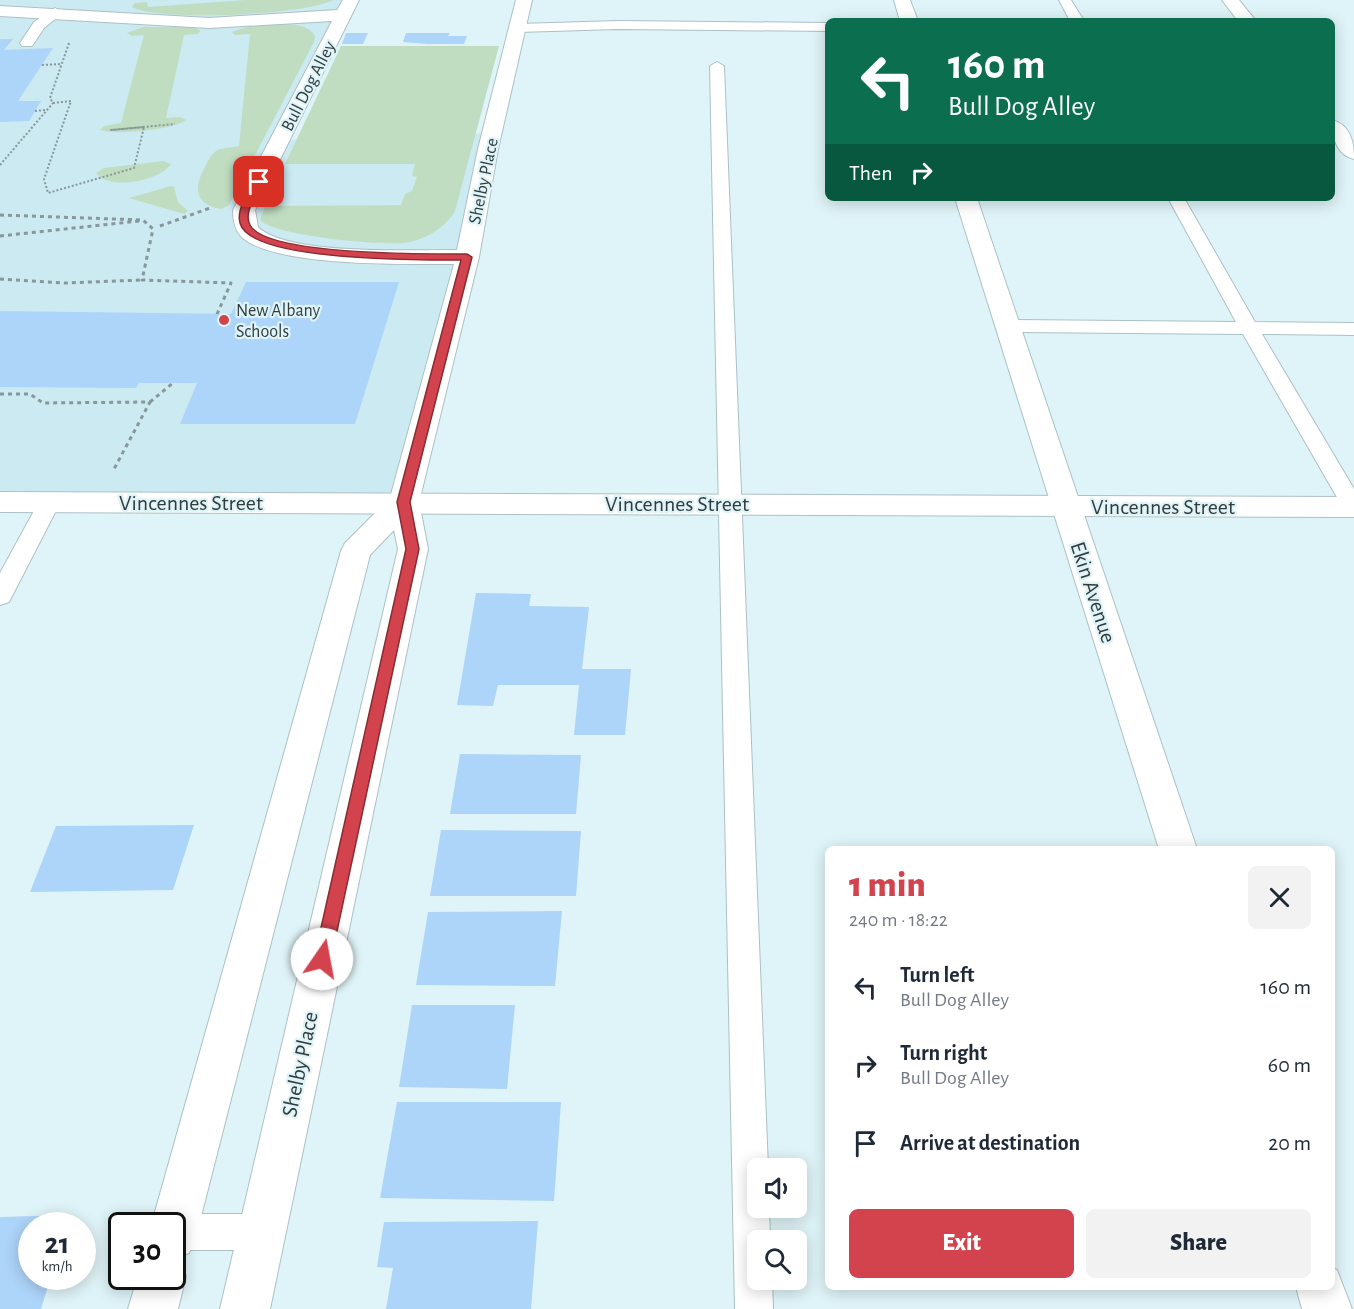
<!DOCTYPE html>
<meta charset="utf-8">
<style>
:root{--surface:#fff;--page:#f2f2f3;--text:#1f2937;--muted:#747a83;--accent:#d3434d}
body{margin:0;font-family:"Alegreya Sans",sans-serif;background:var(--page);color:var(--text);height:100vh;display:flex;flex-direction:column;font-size:22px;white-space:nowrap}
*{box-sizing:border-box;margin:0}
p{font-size:20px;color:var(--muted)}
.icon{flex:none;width:33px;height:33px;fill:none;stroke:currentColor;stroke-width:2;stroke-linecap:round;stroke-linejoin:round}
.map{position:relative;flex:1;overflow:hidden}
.side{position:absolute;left:825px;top:846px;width:510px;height:444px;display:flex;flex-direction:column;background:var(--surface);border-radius:9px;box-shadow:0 3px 15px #0003}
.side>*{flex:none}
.top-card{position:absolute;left:825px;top:18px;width:510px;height:183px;border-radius:9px;box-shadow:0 3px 15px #0003;background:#0b6e4f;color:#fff;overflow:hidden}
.controls{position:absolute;left:747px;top:1158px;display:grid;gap:12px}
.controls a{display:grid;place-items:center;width:60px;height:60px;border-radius:9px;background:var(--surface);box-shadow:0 3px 15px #0003;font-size:30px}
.speed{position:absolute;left:18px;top:1212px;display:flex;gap:12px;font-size:30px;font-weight:700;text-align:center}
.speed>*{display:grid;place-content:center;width:78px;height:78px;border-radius:50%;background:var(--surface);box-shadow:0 3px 15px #0003;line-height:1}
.speed small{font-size:15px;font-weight:400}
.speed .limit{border:3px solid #111;border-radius:9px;background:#fff;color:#111}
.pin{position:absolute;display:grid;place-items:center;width:51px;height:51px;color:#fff;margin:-26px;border-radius:12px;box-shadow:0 3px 9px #0006}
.me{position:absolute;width:66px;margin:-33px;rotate:12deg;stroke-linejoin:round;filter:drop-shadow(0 0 4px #0008)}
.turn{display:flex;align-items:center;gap:21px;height:126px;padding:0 24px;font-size:27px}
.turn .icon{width:78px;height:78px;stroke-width:2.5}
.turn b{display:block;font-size:42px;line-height:51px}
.then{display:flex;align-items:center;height:57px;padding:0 24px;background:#0003;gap:12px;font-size:22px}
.round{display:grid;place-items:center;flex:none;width:63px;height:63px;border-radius:9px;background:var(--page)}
.summary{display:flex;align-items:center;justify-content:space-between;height:102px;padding:0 24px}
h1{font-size:36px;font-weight:800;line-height:45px;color:var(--accent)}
.primary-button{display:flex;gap:12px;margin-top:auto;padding:12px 24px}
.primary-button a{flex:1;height:69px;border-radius:9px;background:var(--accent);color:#fff;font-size:24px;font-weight:800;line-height:69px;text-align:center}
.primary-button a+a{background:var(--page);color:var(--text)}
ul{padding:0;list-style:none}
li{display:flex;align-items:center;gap:18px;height:78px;padding:0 24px}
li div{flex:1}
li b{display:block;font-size:22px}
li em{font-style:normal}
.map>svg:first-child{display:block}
</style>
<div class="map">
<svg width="1354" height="1309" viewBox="0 0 1354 1309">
<rect width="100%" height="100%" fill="#dff4f8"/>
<polygon fill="#cceaf1" points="0,0 349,0 281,140 493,133 404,502 0,501"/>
<g fill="#c0ddc1">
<path d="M245,0H333C307,15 157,22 132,7L135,3L147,2L148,7Z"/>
<path d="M284,24C296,25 309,25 315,36L314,42L229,205L222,209C195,205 193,188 205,167C208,162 210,155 216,151C222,147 232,148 239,146L250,34L235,35L232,32L250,26Z"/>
<path d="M143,27H192L201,31L197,34L184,35L166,118L180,117L186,120C173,130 116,135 100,130L104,126L121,123L144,35L132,36L127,33Z"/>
<path d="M341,46H499L455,211C446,227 427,238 410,242C388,247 274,236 260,220L265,206L401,205L405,194L412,191L417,177L412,176L415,164H285Z"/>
<path d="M163,161L171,164C160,181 108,191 96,173L104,168Z"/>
<polygon points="171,186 174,187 178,202 188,211 184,214 129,198"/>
</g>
<g fill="#add4f9">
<polygon points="346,33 368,33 363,44 342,44"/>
<polygon points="406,33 450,33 448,36 467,36 464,44 428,44 403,42"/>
<polygon points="0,39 13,39 4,50 53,48 18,101 41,101 29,121 0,122"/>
<polygon points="246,282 399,282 355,424 180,424 197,383 139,383 136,388 0,387 0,311 231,314"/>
<polygon points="476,593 531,594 529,606 589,607 582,669 631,669 625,735 574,735 579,685 498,685 493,706 457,705"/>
<polygon points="460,754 581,755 576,814 450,814"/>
<polygon points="194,825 173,890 30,892 56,826"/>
<polygon points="441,830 581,831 576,896 430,896"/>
<polygon points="562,911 555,986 416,985 428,912"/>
<polygon points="412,1005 515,1005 507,1089 399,1087"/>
<polygon points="397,1102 561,1102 554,1201 380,1198"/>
<polygon points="70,1215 67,1226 32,1226 32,1276 51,1276 41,1309 0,1309 0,1217"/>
<polygon points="538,1221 531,1309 386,1309 393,1268 377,1267 384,1222"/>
</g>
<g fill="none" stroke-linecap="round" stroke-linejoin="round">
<g stroke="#acc0c5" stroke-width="2">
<g id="service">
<polygon points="1059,0 1071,0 1084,21 1070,21"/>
<polygon points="55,8 62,12 60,15 44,28 32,46 22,46 20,43 34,22"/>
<polygon points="618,21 828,23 828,31 618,29 518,32 511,28 518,24"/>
<polygon points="717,62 724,66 768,1168 758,1168 758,1208 769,1208 770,1240 758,1240 758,1280 772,1280 773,1309 735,1309 710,66"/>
<polygon points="1168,198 1184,198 1255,322 1354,323 1354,335 1262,334 1354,489 1354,516 1346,513 1243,334 1008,332 1001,330 998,326 1001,322 1008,320 1236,322"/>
<polygon points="49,495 57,498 60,503 9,602 0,605 0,573 41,498"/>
<polygon points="174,1214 262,1214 275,1219 280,1232 275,1245 262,1250 174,1250 172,1226 158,1226 161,1219"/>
</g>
</g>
<g stroke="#acc0c5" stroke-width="2">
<g id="minor">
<path d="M343,0H359L255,210L258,227C286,255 406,250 447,250H457L478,149L516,0H532L498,149L479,257L419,502L428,549L270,1309H220L398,549L394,530L370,555L196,1236L189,1253L177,1258L186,1276L178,1309H128L138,1276H172V1226H151L341,551L345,543L390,498L454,264C407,264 280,267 244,239C235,232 233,221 233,210L332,21L209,28L0,16V6L209,18L337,10Z"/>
<polygon points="894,0 910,0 918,21 900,21"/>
<polygon points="1222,0 1239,0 1256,21 1238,21"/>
<path d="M1332,120C1351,125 1354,143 1354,159C1336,155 1332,136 1332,120Z"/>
<polygon points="955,198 977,198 1197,849 1159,849"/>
<polygon points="1332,1268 1337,1270 1352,1309 1302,1309 1296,1287 1332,1287"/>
</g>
</g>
<g stroke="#acc0c5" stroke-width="2">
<polygon id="primary" points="0,492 1354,497 1354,517 0,512"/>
</g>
<g stroke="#88979a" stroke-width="2" stroke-dasharray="2 2" stroke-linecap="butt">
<polyline points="69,43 50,98 53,103 71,101 44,179 48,193 134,168 144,127 111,130 175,124"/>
<polyline points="42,65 62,64"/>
<polyline points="35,111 45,110"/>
<polyline points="0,165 53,103"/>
<polyline points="207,209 210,208"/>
</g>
<g stroke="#88979a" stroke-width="3" stroke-dasharray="4 4" stroke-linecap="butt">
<polyline points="0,215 143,220 153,229 142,280 231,283 217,314"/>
<polyline points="160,226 210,208"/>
<polyline points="0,236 139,221"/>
<polyline points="0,279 65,283 142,280"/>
<polyline points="0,394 30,394 43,403 150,402 114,469"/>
<polyline points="150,402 173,383"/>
</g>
<use href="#service" fill="#fff" fill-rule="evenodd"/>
<use href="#minor" fill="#fff" fill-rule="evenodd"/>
<use href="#primary" fill="#fff" fill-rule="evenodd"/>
</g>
<path fill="#d3434d" stroke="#892c32" stroke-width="1.5" d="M256,180L263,182C257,194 243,212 250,225C266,256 431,254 467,254L472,257L410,502L419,549L331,959L328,964L322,967L316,964L314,959L406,549L397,502L461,260C425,260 250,262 240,223C236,209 249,191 256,180Z"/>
<circle fill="#d3434d" stroke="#dff4f8" stroke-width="2" cx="224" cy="320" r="6"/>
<g text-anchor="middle" stroke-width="4.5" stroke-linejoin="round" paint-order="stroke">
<g font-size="18" fill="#333c3d" stroke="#dff4f8">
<text transform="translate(308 86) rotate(-63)" y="6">Bull Dog Alley</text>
<text transform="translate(483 181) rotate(-78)" y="6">Shelby Place</text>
</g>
<g font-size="18" fill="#333c3d" stroke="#dff4f8" text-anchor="start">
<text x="236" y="316">New Albany<tspan x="236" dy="21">Schools</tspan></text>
</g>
<g font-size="22" fill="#333c3d" stroke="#dff4f8">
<text x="191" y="510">Vincennes Street</text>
<text x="677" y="511">Vincennes Street</text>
<text x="1163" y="514">Vincennes Street</text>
<text transform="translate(1094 592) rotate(72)" y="8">Ekin Avenue</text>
<text transform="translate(299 1064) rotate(-78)" y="8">Shelby Place</text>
</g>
</g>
</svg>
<div class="controls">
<a><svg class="icon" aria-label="sound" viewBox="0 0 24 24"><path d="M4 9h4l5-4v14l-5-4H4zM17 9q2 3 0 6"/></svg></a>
<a><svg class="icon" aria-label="search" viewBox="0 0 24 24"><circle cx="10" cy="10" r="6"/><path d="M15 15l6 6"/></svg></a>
</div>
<div class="speed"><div>21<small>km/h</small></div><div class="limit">30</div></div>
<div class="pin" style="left:259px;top:182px;background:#d93025"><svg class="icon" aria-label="arrive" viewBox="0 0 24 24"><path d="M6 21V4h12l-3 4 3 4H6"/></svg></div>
<svg class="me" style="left:322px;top:959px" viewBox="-20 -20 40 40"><circle r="19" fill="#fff"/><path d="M0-13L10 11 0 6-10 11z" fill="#d3434d"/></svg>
<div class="top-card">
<div class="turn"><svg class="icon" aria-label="left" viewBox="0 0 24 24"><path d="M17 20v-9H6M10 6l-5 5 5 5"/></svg><div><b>160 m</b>Bull Dog Alley</div></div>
<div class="then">Then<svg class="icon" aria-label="right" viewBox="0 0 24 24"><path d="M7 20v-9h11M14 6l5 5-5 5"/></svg></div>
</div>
<section class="side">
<div class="summary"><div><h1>1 min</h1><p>240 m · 18:22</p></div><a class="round"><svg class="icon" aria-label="close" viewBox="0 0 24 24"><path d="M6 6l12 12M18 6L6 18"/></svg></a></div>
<ul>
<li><svg class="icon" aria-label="left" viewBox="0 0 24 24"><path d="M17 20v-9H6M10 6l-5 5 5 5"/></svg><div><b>Turn left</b><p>Bull Dog Alley</p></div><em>160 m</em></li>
<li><svg class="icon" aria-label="right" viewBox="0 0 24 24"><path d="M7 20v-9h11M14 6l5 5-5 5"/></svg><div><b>Turn right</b><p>Bull Dog Alley</p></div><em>60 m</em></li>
<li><svg class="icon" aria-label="arrive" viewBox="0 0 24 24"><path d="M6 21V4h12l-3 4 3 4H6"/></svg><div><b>Arrive at destination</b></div><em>20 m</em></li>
</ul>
<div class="primary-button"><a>Exit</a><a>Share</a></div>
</section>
</div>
